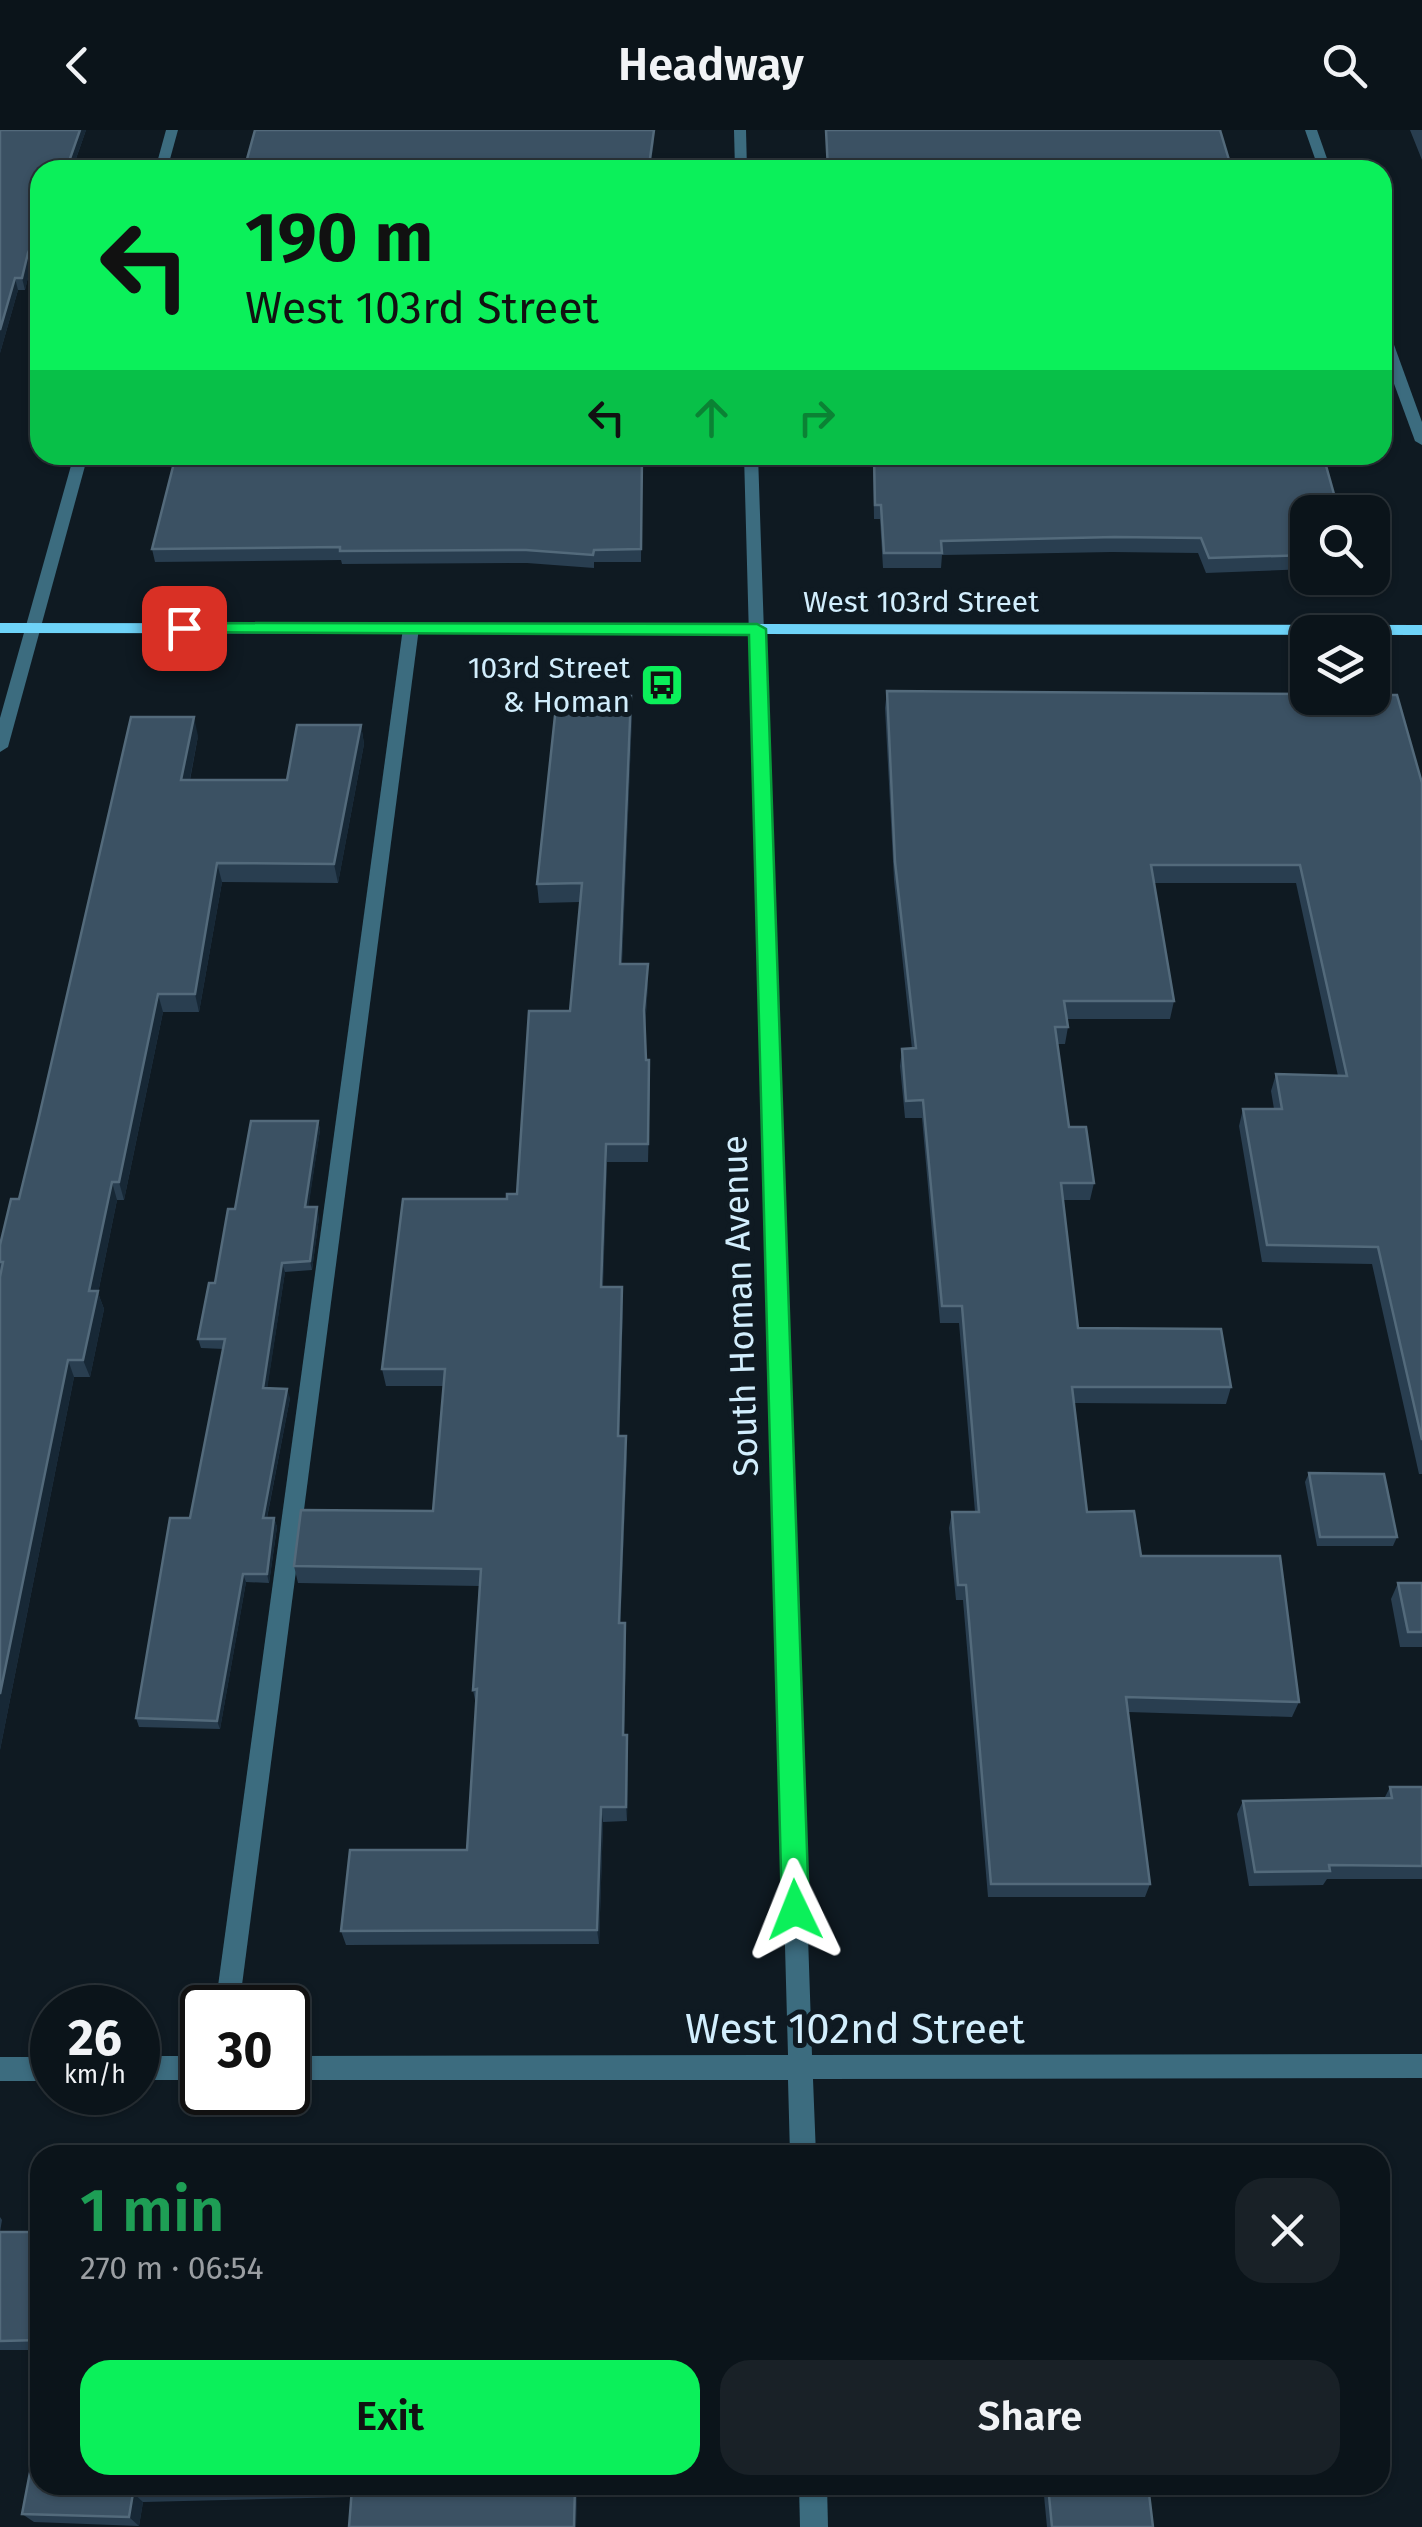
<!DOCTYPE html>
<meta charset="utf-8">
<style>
:root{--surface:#0b141a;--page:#192127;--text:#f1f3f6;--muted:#9a9ea2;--line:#2b3339;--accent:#0bf05a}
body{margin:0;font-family:"Fira Sans",sans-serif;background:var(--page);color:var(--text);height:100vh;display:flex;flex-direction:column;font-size:38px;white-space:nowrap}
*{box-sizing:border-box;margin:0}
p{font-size:32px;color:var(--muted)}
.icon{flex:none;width:55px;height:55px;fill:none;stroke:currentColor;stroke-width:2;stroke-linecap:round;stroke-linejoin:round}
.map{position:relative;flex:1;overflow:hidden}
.drawer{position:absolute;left:30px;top:2015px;width:1360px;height:350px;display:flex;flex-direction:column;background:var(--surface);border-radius:30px;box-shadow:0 2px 8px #0004,0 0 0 2px var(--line)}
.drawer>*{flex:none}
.banner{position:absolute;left:30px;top:30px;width:1362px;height:305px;border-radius:30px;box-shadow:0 2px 8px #0004,0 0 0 2px var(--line);background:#0bf05a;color:#111;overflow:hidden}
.controls{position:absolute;left:1290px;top:365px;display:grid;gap:20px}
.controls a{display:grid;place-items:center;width:100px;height:100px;border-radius:20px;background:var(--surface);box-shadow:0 2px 8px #0004,0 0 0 2px var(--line);font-size:50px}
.speed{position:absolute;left:30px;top:1855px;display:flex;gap:20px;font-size:50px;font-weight:700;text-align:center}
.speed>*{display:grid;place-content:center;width:130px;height:130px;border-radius:50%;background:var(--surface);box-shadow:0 2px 8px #0004,0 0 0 2px var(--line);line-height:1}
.speed small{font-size:25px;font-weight:400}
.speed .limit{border:5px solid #111;border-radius:15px;background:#fff;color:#111}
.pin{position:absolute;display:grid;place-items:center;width:85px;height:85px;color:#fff;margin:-42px;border-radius:20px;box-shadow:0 5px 15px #0006}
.me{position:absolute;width:110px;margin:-55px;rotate:358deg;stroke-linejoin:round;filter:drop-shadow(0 0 8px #0008)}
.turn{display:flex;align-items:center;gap:35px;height:210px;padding:0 50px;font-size:45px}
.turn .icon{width:130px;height:130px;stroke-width:2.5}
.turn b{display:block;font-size:70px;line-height:85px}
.lanes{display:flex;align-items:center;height:95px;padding:0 50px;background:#0003;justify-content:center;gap:50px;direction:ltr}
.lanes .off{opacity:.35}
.round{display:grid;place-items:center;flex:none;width:105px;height:105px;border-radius:30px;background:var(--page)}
.overview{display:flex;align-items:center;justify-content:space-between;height:170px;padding:0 50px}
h1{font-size:60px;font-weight:600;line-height:75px;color:#1e9e55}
.cta{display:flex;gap:20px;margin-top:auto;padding:20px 50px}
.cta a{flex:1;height:115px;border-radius:30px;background:var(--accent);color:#111;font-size:40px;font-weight:600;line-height:115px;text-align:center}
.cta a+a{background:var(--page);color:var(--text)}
header{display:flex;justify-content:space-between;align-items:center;height:130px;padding:0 50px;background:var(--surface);font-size:45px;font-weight:600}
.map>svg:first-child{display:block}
</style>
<header><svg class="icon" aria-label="back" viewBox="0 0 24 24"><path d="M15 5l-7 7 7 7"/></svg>Headway<svg class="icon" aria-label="search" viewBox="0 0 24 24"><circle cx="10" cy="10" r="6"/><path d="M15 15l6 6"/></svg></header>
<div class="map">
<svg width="1422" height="2397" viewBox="0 0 1422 2397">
<rect width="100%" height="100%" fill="#0f1a22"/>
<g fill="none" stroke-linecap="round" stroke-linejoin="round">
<polygon fill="#3c6c7f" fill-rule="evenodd" points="411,493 419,498 239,1878 215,1878 403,498"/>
<g fill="#3c6c7f" fill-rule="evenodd">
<polygon points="166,0 178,0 167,40 155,40"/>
<polygon points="734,0 746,0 747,40 735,40"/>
<polygon points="1305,0 1317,0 1331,40 1319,40"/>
<polygon points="1382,197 1389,201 1422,292 1422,315 1415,311 1382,221"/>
<polygon points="74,325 88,325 8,617 0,622 0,588"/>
<polygon points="744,325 758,325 812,1925 1422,1924 1422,1948 813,1949 816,2025 790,2025 788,1950 288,1950 288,1926 788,1925"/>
<rect x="138" y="1926" width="64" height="24"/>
<rect x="0" y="1927" width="52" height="24"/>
<polygon points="799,2355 827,2355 828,2397 800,2397"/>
</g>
<polygon fill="#6ed3f8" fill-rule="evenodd" points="0,493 1422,495 1422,505 0,503"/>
</g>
<g fill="#293e50">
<polygon points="0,0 86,0 72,40 31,135 25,160 18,160 0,223"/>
<polygon points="1410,0 1422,0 1422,30"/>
<polygon points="642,325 641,432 594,432 594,438 527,433 342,434 341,430 155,432 152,419"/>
<polygon points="873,325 1323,325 1308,382 1308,439 1206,443 1198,423 1112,422 942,425 941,438 883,438 880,389 874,389"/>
<polygon points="887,561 1422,653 1422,1344 1419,1344 1372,1134 1262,1132 1239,996 1243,979 1274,979 1271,961 1276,944 1338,946 1296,753 1154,753 1174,871 1170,889 1067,889 1068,897 1065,914 1057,914 1069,997 1094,1053 1090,1070 1063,1070 1078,1198 1231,1257 1226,1274 1074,1273 1087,1382 1141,1426 1299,1572 1292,1587 1128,1582 1150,1754 1145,1767 988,1767 963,1470 956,1470 949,1398 952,1382 975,1382 959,1193 940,1193 922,988 905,988 900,936 902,919 912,919 894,750 885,578"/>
<polygon points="632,586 622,834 648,834 648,853 645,899 646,930 650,949 648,1032 607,1032 603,1157 622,1157 623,1175 619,1306 627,1324 620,1493 626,1509 624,1605 628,1620 627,1691 603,1692 599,1814 346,1815 341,1801 467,1720 476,1575 473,1560 479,1456 298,1453 294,1436 433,1381 443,1256 386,1256 382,1239 507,1069 517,1064 570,881 580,772 539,773 537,754"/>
<polygon points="361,595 364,614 338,753 222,752 199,882 163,882 124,1070 117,1070 98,1163 104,1179 90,1247 74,1247 0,1620 0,1115 198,606 190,650 287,650"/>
<polygon points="318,991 320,1000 308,1077 319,1087 312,1140 285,1142 267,1258 290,1268 267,1388 274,1388 277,1397 269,1453 246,1452 220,1599 139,1597 136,1588 190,1388 224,1219 201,1218 198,1209 235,1079"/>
<polygon points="1309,1343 1397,1407 1393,1416 1317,1416 1305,1352"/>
<polygon points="1398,1453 1422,1453 1422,1517 1400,1517 1391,1469"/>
<polygon points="1390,1657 1422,1657 1422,1749 1327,1749 1323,1755 1249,1756 1237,1684 1243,1671 1384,1669"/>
<polygon points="0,2087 2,2090 0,2102 40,2102 40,2220 0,2220"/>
<polygon points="40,2355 577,2355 576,2397 349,2397 351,2367 143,2372 139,2396 34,2392 22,2384"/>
<polygon points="1043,2355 1148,2355 1153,2397 1047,2397"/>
</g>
<g fill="#172836">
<polygon points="80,0 86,0 72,40 66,40"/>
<polygon points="654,0 654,12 650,40 649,36"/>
<polygon points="40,97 40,115 31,135 25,160 22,148 28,123"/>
<polygon points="15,148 18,160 0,223 0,200"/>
<polygon points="631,566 632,586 621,853 620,834"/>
<polygon points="194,587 198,606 186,669 181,650"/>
<polygon points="361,595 364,614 338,753 334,734"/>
<polygon points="217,733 222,752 199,882 195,864"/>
<polygon points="648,834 648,853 645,899 644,880"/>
<polygon points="158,864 163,882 124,1070 119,1052"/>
<polygon points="318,991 320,1000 307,1087 305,1077"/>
<polygon points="606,1014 607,1032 602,1175 601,1157"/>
<polygon points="112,1052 117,1070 98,1163 104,1179 90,1247 83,1230 89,1161"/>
<polygon points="317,1077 319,1087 312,1140 310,1131"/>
<polygon points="282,1133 285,1142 266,1267 263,1258"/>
<polygon points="622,1157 623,1175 619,1324 618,1306"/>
<polygon points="68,1230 74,1247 0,1620 0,1564"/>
<polygon points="287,1259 290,1268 265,1397 263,1388"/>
<polygon points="626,1306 627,1324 620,1509 619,1493"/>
<polygon points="274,1388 277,1397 269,1453 267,1444"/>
<polygon points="243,1444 246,1452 220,1599 217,1591"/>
<polygon points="625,1493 626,1509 624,1620 623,1605"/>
<polygon points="627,1605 628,1620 627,1691 626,1677"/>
<polygon points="601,1677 603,1692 599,1814 597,1800"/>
<polygon points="575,2355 577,2355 576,2397 574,2397"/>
<polygon points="133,2363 143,2372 139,2396 129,2387"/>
</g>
<g fill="#3b5163" stroke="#536a7b" stroke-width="2.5">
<polygon points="0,0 80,0 66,40 40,40 40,97 28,123 22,148 15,148 0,200"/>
<polygon points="255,0 654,0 649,36 645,36 645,40 244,40"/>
<polygon points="826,0 1220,0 1232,40 828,40"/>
<polygon points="176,325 642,325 641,419 594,420 593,425 526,420 340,421 340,417 152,419"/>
<polygon points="874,325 1323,325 1339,382 1308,382 1308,425 1209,428 1201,408 1115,407 941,411 942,423 884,423 881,375 875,375"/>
<polygon points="887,561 1308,564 1308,568 1372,568 1372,565 1397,565 1422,653 1422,1310 1378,1117 1267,1115 1243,979 1282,979 1276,944 1347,946 1300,735 1151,735 1174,871 1064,871 1068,897 1055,897 1069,997 1086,997 1094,1053 1061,1053 1078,1198 1221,1199 1231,1257 1072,1257 1087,1382 1134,1381 1141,1426 1280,1426 1299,1572 1126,1567 1150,1754 991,1754 966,1455 958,1455 952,1382 979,1382 962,1176 942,1176 923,970 906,971 902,919 916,918 895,732"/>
<polygon points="631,566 620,834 648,834 644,880 646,930 649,930 648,1014 606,1014 601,1157 622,1157 618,1306 626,1306 619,1493 625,1493 623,1605 627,1605 626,1677 601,1677 597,1800 341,1801 350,1720 467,1720 477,1559 473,1560 481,1439 294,1436 301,1380 433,1381 445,1239 382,1239 403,1069 507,1069 507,1064 517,1064 529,881 570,881 582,753 537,754 557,567"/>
<polygon points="131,587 194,587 181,650 287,650 297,595 361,595 334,734 217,733 195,864 158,864 119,1052 112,1052 89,1161 98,1161 83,1230 68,1230 0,1564 0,1147 3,1132 0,1132 0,1115 11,1069 19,1069 38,991"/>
<polygon points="251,991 318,991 305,1077 317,1077 310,1131 282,1133 263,1258 287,1259 263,1388 274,1388 267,1444 243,1444 217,1591 136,1588 170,1388 190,1388 225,1209 198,1209 209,1153 215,1153 228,1079 235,1079"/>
<polygon points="1309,1343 1384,1344 1397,1407 1320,1407"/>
<polygon points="1398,1453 1422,1453 1422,1502 1408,1502"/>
<polygon points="1390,1657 1422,1657 1422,1736 1329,1735 1330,1741 1255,1742 1243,1671 1392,1668"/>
<polygon points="0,2102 40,2102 40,2210 0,2211"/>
<polygon points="40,2290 40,2355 575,2355 574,2397 349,2397 352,2358 133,2363 129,2387 22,2384"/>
<polygon points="1048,2355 1148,2355 1153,2397 1052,2397"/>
</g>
<polygon fill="#0bf05a" stroke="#079c3a" stroke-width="2.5" points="184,493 757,494 766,499 809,1780 805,1789 795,1792 786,1789 782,1780 749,505 178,502 175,498"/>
<defs>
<g id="bus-square" transform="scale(2.25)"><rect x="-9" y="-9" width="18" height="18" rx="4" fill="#0bf05a" stroke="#0f1a22"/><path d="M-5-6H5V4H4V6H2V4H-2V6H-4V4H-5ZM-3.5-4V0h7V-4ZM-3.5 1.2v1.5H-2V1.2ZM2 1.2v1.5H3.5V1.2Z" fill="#111"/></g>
</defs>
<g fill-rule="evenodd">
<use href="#bus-square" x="662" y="555"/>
</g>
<g text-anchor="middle" stroke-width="10" stroke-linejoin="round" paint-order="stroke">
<g font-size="30" fill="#d2eefd" stroke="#0f1a22">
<text x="921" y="482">West 103rd Street</text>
</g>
<g font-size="30" fill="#d2eefd" stroke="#0f1a22" text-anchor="end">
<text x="630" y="548">103rd Street<tspan x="630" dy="34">&amp; Homan</tspan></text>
</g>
<g font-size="35" fill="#d2eefd" stroke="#0f1a22">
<text transform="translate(740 1176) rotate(-92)" y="12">South Homan Avenue</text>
</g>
<g font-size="42" fill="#d2eefd" stroke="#0f1a22">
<text x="855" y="1913">West 102nd Street</text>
</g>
</g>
</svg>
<div class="controls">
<a><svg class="icon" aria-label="search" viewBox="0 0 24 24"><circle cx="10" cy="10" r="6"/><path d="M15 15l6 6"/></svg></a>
<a><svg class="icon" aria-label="layers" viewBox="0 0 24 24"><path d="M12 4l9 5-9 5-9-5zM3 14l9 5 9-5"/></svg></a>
</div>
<div class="speed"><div>26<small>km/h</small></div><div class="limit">30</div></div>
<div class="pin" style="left:184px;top:498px;background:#d93025"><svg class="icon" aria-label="arrive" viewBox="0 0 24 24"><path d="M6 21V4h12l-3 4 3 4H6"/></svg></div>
<svg class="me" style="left:795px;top:1780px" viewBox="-20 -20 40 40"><path d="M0-17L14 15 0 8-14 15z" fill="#0bf05a" stroke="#fff" stroke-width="4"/></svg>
<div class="banner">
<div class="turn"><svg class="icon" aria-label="left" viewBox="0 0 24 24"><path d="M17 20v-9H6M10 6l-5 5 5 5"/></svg><div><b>190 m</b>West 103rd Street</div></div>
<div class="lanes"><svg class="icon" aria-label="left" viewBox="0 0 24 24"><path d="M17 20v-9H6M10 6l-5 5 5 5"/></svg><svg class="icon off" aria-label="ahead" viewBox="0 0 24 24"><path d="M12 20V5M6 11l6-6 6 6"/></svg><svg class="icon off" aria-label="right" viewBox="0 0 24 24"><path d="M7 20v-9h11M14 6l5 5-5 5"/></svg></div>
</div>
<section class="drawer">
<div class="overview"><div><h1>1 min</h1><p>270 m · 06:54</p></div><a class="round"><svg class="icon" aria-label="close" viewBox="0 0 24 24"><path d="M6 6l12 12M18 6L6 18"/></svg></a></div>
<div class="cta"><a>Exit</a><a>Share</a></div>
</section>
</div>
